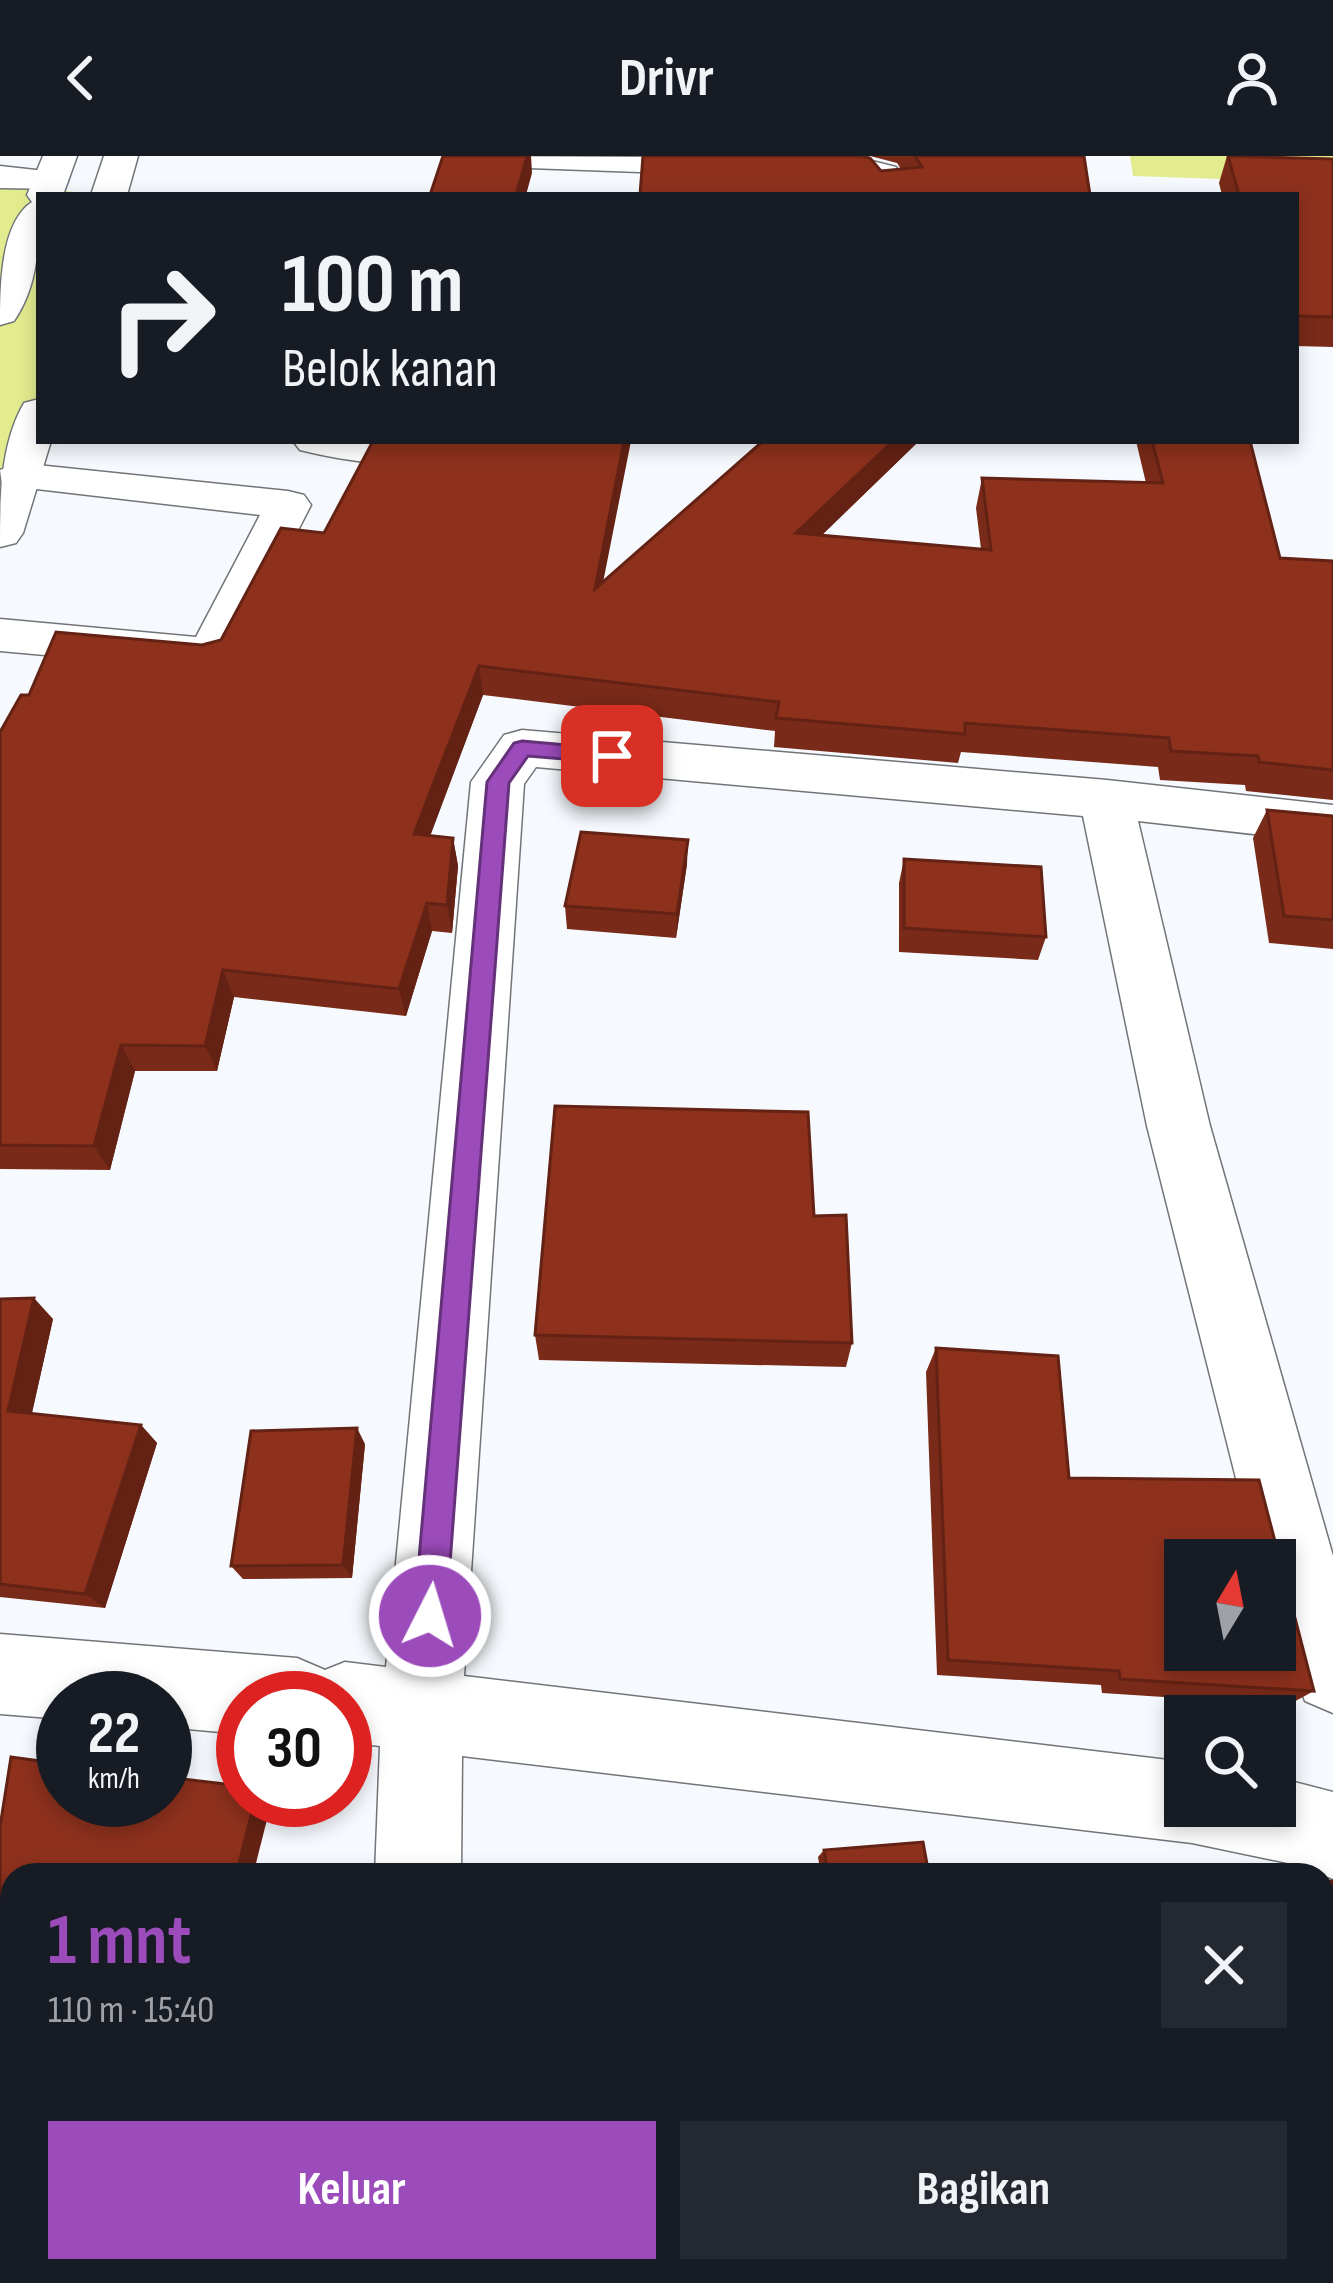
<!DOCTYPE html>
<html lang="id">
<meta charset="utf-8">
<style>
:root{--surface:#171b24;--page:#242831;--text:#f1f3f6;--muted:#9ea1a6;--accent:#9c4bbb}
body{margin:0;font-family:"Sofia Sans Condensed",sans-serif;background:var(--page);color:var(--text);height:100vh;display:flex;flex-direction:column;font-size:45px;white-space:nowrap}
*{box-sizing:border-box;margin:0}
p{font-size:39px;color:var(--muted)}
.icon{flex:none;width:66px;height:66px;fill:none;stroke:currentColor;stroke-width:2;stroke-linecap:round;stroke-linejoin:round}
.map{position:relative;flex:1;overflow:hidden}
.panel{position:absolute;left:0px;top:1707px;width:1335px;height:420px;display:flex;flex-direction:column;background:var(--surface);border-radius:36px 36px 0 0;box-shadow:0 6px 18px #0003}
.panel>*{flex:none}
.banner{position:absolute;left:36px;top:36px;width:1263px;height:252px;border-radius:0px;box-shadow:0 6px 18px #0003;background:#171b24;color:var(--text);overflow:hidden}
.needle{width:78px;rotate:10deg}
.fabs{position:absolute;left:1164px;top:1383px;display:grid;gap:24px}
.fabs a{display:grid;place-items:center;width:132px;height:132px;border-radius:0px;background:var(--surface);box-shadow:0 6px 18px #0003;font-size:60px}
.speed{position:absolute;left:36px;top:1515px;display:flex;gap:24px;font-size:60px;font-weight:700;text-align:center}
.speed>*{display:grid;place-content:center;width:156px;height:156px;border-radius:50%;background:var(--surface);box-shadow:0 6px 18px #0003;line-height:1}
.speed small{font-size:30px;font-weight:400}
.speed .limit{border:18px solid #d22;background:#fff;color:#111}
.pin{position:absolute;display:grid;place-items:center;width:102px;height:102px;color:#fff;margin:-51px;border-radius:24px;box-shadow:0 6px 18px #0006}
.me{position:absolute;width:132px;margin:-66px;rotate:5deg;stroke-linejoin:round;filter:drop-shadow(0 0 9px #0008)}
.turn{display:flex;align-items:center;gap:42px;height:252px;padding:0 48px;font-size:54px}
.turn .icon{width:156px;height:156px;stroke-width:2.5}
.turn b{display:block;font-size:84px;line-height:102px}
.round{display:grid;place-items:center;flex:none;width:126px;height:126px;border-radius:0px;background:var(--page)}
.head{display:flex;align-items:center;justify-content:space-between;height:204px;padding:0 48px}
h1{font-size:72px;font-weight:700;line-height:90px;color:var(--accent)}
.button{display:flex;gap:24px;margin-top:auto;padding:24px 48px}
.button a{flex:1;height:138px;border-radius:0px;background:var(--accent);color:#fff;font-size:48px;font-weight:700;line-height:138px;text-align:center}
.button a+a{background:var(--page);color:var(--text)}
header{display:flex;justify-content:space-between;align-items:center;height:156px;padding:0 48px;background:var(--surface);font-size:54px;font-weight:700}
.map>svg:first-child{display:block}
</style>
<header><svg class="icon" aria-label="back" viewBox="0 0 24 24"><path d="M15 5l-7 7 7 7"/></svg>Drivr<svg class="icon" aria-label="person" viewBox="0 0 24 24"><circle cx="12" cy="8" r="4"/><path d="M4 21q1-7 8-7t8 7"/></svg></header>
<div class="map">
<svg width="1333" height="2127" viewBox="0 0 1333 2127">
<rect width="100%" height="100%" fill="#f6fafe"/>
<g fill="#e3eb8f">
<polygon points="1130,0 1333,0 1333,27 1133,20"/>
<polygon points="0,29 108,39 39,39 39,259 0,377"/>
</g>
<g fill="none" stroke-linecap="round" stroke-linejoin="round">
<g stroke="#717578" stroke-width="3">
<g id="minor">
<polygon points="459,0 860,2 896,11 914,39 878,39 870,26 859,24 476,10 464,7"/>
<polygon points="0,10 63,17 68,25 63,33 0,32"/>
<path d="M293,285H472L477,292L470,301C416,315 353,307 300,294Z"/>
<polygon points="18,307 288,335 304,339 311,349 229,509 212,514 0,495 0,463 196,481 260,359 2,329 0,314"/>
<polygon points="522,574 1107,624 1333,649 1333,687 1138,665 1210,970 1333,1400 1333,1557 1305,1545 1275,1459 1275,1404 1258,1404 1244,1354 1147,970 1083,660 536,611 524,628 464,1520 1185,1606 1185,1650 1275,1650 1275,1621 1333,1636 1333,1723 1302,1710 1192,1687 462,1600 461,1719 375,1719 380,1590 345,1586 345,1542 243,1542 243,1578 165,1571 165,1542 63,1542 63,1563 0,1558 0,1478 297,1502 325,1514 345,1506 386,1511 471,626 504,579"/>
<polygon points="358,2115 454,2115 455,2127 357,2127"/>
</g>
</g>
<g stroke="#717578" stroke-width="3">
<g id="major">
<path d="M43,0H77L63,39H39C39,83 40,127 14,165L0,169C0,133 0,67 32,46L27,39Z"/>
<polygon points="104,0 138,0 127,39 91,39"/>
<path d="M39,243V285H51L23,377L16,387L0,391C0,342 0,289 24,247Z"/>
</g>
</g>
<use href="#minor" fill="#fff" fill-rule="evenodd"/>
<use href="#major" fill="#fff" fill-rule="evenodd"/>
</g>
<g fill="#792a19">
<polygon points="870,0 1084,0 881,15 901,13 897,7"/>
<polygon points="1227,0 1333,3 1333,191 1296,190 1296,39 1222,39 1219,27"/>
<polygon points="763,285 919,285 822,379 981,393 976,352 982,322 1146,327 1136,285 1250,285 1280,402 1333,405 1333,644 1246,635 1245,629 1160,624 1158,611 961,596 958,607 774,591 775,575 483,539 430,680 453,682 458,710 452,777 432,775 406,860 234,841 217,915 135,915 110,1014 0,1013 0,576 29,539 202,489 603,425"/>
<polygon points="1267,654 1333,660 1333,793 1269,787 1253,682"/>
<polygon points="904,703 1046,781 1038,804 899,796 899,727"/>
<polygon points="687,708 676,782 567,773 565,750"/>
<polygon points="814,1060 852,1187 846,1211 539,1204 535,1179"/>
<polygon points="0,1143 53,1163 32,1257 141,1269 157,1287 105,1452 0,1441"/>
<polygon points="936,1192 1069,1322 1314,1535 1288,1549 1102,1537 1101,1529 937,1519 926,1216"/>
<polygon points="365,1288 352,1422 243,1423 231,1410"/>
<polygon points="824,1694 929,1719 821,1719 818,1701"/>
</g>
<g fill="#632214">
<polygon points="527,0 531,0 532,17 526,39 516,39"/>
<polygon points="624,285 631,285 596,462 595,433"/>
<polygon points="893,285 919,285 793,407 796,377"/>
<polygon points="479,510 483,539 420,707 414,678"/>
<polygon points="453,682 458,710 452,777 447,749"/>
<polygon points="688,684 687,708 676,782 677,758"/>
<polygon points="427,747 432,775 406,860 399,833"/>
<polygon points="223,814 234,841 217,915 205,890"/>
<polygon points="121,889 135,915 110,1014 94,990"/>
<polygon points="34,1142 53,1163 28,1274 8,1255"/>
<polygon points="141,1269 157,1287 105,1452 85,1438"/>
<polygon points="357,1272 365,1288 352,1422 343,1409"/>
<polygon points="255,1644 272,1644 253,1719 236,1719"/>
</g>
<g fill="#8d311d" stroke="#632214" stroke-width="3" fill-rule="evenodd">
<polygon points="443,0 527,0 516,39 430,39"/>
<polygon points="643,0 861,0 870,2 881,15 922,11 915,0 1084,0 1090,39 640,39"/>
<polygon points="1228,0 1333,3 1333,161 1296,160 1296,39 1239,39"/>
<polygon points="373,285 624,285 595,433 763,285 893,285 796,377 991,394 982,322 1163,327 1152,285 1250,285 1280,402 1333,405 1333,614 1259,606 1258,600 1171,595 1169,582 965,567 965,578 776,562 779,546 479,510 414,678 453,682 447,749 427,747 399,833 223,814 205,890 121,889 94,990 0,989 0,576 21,539 29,539 56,476 202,489 221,484 281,372 324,377"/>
<polygon points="1267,654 1333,660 1333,764 1284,760"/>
<polygon points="581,676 688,684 677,758 565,750"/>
<polygon points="904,703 1041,711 1046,781 904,772"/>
<polygon points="555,950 808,956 814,1060 846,1059 852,1187 535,1179"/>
<polygon points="34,1142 8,1255 141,1269 85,1438 0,1428 0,1143"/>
<path d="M936,1192L1058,1200L1069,1322L1259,1324L1314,1535L1120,1523L1119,1515L948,1504ZM1185,1404H1275V1494H1185Z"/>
<polygon points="357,1272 343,1409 231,1410 251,1275"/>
<polygon points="11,1601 63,1608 63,1644 165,1644 165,1621 243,1630 243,1644 255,1644 236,1719 12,1719 12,2092 0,2093 0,1671"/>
<polygon points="923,1686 929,1719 828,1719 824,1694"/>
<polygon points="1333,1725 1333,2127 520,2127 519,2115 1323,2115 1323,1726"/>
</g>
<polygon fill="#9c4bbb" stroke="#65317a" stroke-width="3" points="522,585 612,593 623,600 612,607 528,600 509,627 446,1460 441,1471 430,1476 419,1471 414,1460 487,626 514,587"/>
</svg>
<div class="fabs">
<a><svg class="needle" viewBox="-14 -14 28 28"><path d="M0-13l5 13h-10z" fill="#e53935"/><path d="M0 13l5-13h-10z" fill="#9ea1a6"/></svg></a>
<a><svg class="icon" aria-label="search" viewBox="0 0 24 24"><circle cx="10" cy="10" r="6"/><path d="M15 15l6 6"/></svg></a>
</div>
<div class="speed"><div>22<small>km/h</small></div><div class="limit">30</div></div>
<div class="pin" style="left:612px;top:600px;background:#d93025"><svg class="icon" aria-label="arrive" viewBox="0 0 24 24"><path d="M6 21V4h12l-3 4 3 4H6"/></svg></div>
<svg class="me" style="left:430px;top:1460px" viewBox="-20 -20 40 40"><circle r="17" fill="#9c4bbb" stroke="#fff" stroke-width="3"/><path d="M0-11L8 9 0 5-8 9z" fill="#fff"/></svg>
<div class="banner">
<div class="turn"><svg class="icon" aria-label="right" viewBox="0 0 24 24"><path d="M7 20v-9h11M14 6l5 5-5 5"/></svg><div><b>100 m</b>Belok kanan</div></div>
</div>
<section class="panel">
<div class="head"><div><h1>1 mnt</h1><p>110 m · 15:40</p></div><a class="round"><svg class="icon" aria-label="close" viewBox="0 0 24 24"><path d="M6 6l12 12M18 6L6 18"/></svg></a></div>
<div class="button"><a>Keluar</a><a>Bagikan</a></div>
</section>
</div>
